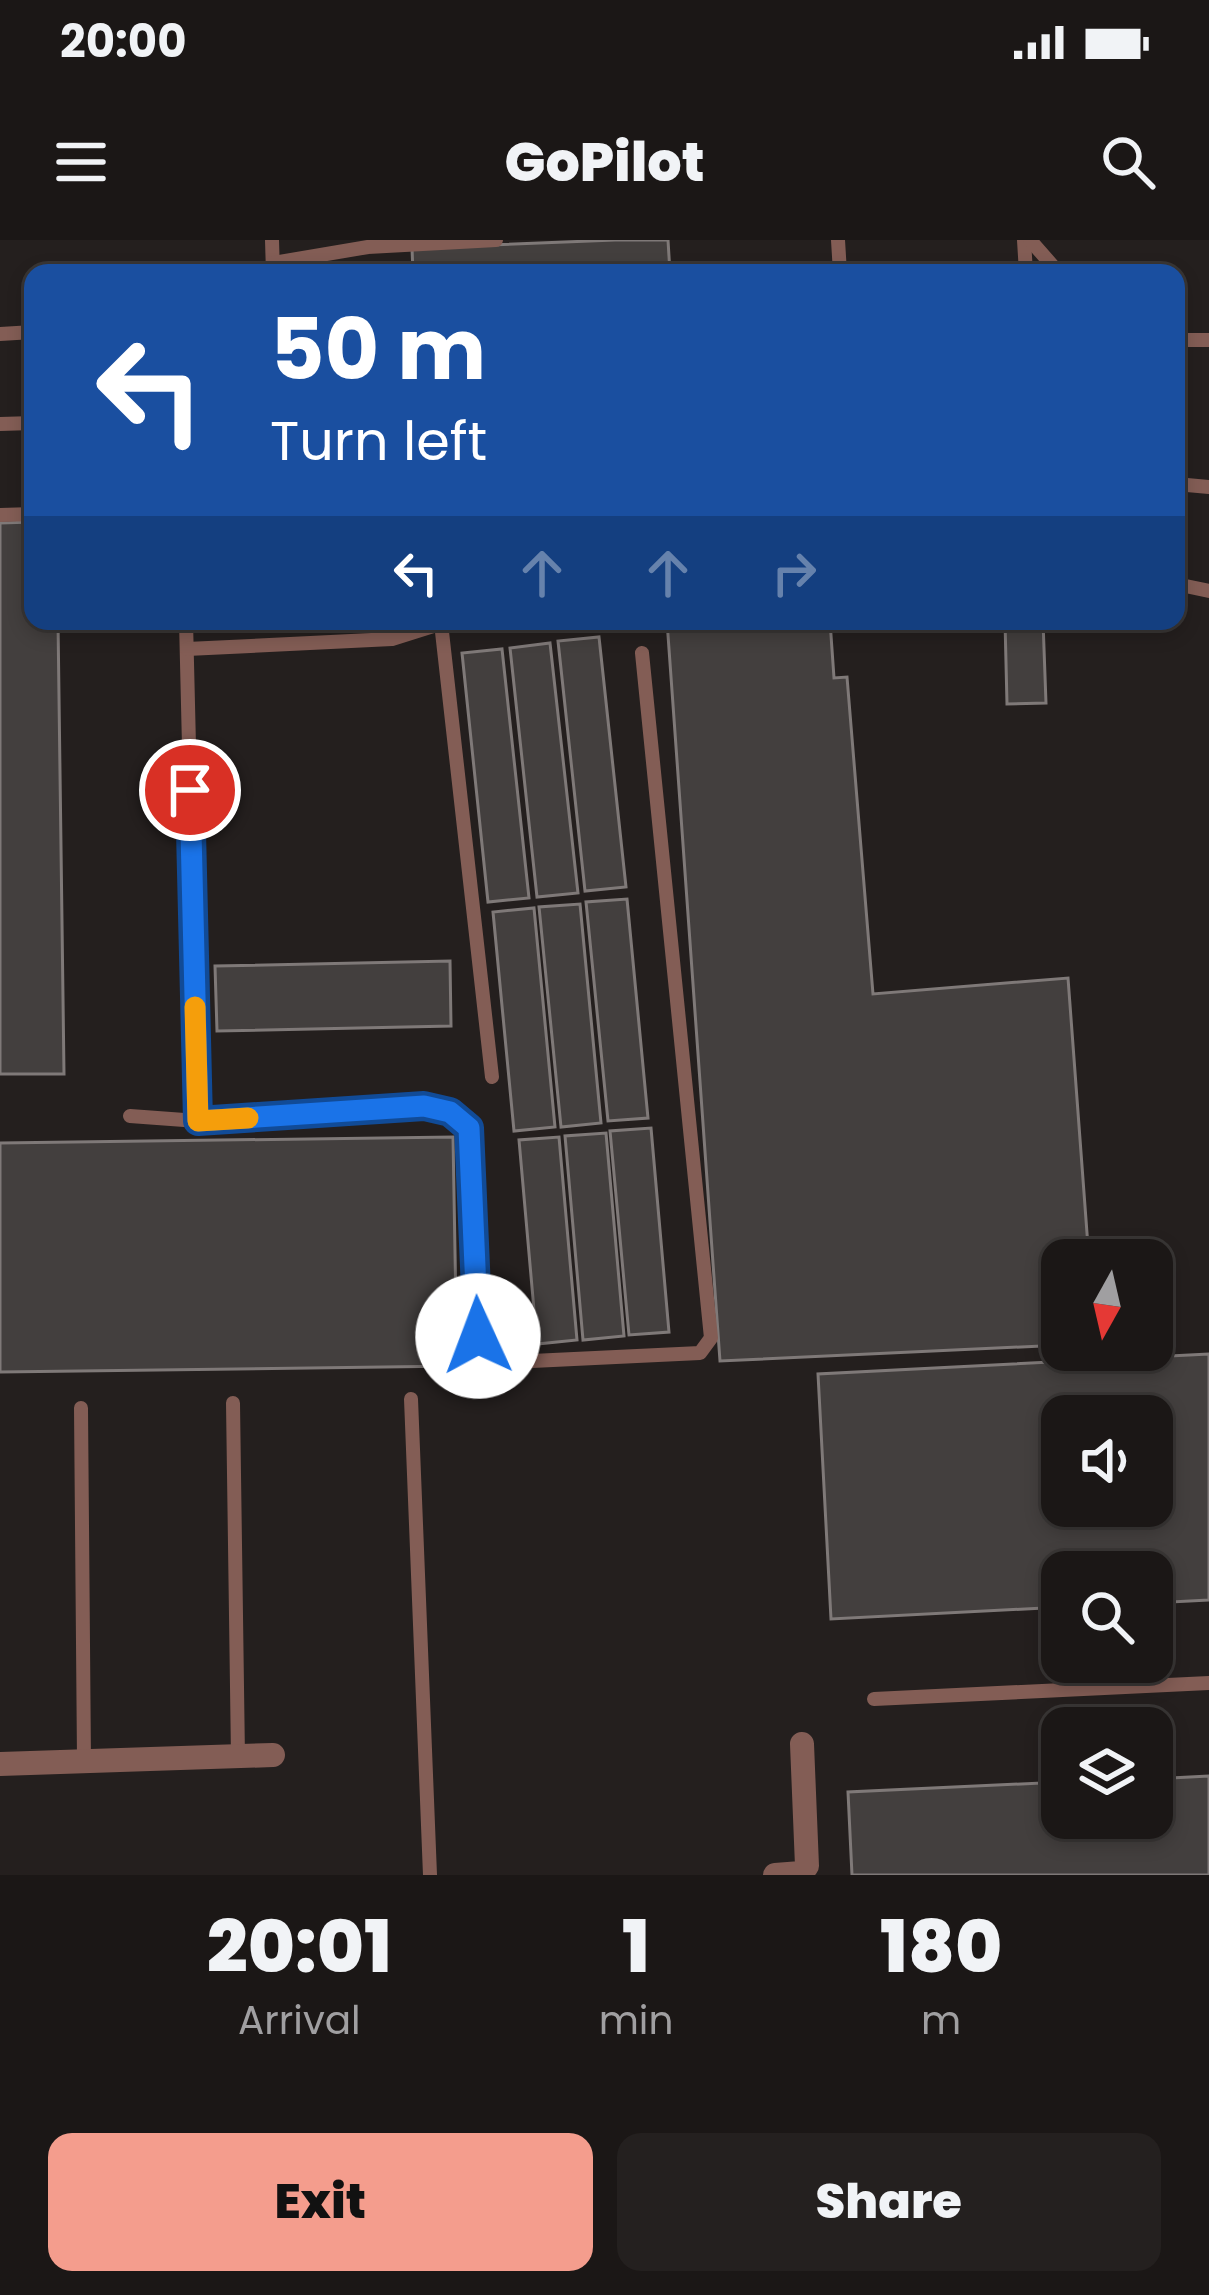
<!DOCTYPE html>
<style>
:root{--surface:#1b1716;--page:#24201f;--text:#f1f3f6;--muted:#a09fa1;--line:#393635;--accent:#f49d8d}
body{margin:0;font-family:Poppins,sans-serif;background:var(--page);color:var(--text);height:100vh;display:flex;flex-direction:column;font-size:45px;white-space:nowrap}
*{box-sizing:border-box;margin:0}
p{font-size:39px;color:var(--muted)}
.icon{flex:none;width:66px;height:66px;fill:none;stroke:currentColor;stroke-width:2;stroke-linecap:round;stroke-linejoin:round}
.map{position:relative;height:1635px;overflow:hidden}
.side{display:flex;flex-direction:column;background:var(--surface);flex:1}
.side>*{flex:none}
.banner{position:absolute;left:24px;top:24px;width:1161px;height:366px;border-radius:24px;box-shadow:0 6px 18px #0003,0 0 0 3px var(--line);background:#1a4fa0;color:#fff;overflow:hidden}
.needle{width:78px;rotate:188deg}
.controls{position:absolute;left:1041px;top:999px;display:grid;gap:24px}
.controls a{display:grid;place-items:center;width:132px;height:132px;border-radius:24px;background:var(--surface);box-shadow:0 6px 18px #0003,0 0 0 3px var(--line);font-size:60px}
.pin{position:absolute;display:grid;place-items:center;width:102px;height:102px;color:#fff;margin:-51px;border:6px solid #fff;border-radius:50%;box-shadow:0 3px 12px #0007}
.me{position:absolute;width:132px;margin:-66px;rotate:358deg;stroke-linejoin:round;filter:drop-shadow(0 0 9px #0008)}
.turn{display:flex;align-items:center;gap:42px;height:252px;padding:0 48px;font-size:54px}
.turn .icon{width:156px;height:156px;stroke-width:2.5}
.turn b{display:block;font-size:84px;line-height:102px}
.lanes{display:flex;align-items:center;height:114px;padding:0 48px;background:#0003;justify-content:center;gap:60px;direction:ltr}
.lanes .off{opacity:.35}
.eta{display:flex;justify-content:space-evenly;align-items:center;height:204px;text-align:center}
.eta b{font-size:72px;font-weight:800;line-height:84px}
.action{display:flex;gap:24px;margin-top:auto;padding:24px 48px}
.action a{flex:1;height:138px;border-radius:24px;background:var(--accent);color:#111;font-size:48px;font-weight:800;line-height:138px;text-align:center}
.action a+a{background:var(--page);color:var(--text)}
.status{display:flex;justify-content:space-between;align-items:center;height:84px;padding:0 60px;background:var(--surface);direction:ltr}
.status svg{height:33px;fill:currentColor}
header{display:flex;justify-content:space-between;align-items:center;height:156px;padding:0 48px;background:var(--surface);font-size:54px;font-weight:800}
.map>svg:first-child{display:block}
</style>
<div class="status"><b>20:00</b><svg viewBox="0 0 49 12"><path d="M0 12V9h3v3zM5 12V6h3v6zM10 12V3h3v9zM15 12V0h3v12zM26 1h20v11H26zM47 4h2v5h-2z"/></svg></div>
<header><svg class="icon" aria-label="menu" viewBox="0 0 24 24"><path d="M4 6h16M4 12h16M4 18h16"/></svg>GoPilot<svg class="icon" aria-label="search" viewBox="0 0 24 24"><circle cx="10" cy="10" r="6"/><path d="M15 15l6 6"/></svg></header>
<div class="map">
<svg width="1209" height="1635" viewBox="0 0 1209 1635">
<rect width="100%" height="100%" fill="#241f1e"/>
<g fill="#433f3e" stroke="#7f7978" stroke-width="3" fill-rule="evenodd">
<polygon points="615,0 668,0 670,33 413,33 412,8"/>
<polygon points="33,282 33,381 58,381 64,834 0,834 0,283"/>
<polygon points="667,381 830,381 834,438 847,437 873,754 1068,738 1089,1020 1062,1020 1062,1105 720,1121"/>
<polygon points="1005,381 1043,381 1046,463 1007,464"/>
<polygon points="599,397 626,647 585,651 558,401"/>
<polygon points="550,403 578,653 537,657 510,408"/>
<polygon points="502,409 529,658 488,662 462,413"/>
<polygon points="627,659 648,878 608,881 586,662"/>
<polygon points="580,664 601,883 561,887 539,667"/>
<polygon points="534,668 555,887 514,891 493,672"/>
<polygon points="450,721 451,786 217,791 215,726"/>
<polygon points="651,888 669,1092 629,1095 610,891"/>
<polygon points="606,893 624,1096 583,1100 565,896"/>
<polygon points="453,897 457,1126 0,1132 0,903"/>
<polygon points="559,897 577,1100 537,1104 519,900"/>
<path d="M1209,1114V1360L1152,1363V1332H1062V1367L831,1379L818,1134ZM1062,1176H1152V1266H1062Z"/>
<polygon points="1209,1536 1209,1635 852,1635 848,1552 1062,1542 1062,1578 1152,1578 1152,1539"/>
</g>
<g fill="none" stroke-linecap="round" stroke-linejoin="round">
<g stroke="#835d55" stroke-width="14">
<polyline points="272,0 273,33"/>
<polyline points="838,0 840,33"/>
<polyline points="1024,0 1026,33"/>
<polyline points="1030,0 1059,33"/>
<polyline points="273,23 368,7 496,0"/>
<polyline points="0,94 33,92"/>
<polyline points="1176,100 1209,100"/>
<polyline points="0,184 33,183"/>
<polyline points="1176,244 1209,247"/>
<polyline points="0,275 33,274"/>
<polyline points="1176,344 1209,351"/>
<polyline points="186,381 198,881"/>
<polyline points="441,383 492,837"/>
<polyline points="187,409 392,399 449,381"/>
<polyline points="130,876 198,881 424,866 450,872 469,888 478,1096 490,1116 511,1122 700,1113 711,1098 642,413"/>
<polyline points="411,1159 430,1635"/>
<polyline points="233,1163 238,1517"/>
<polyline points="81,1168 84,1521"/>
<polyline points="874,1459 1209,1443"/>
</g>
<g stroke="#835d55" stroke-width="24">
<polyline points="0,1524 273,1515"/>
<polyline points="775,1635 801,1633 807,1626 802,1504"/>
</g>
</g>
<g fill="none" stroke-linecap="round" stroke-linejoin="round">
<g stroke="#114b97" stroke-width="30">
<polyline id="route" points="190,550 198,881 424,866 450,872 469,888 478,1096"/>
</g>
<use href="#route" stroke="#1a73e8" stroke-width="21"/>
<polyline stroke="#f59e0b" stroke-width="21" points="195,767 198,881 248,878"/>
</g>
</svg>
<div class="controls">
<a><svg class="needle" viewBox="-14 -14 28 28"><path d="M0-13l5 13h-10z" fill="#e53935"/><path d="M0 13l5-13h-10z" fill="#a09fa1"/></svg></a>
<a><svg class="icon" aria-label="sound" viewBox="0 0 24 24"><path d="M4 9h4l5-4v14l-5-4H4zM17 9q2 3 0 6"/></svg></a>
<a><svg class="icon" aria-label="search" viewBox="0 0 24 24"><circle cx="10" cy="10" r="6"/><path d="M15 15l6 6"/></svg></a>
<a><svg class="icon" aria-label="layers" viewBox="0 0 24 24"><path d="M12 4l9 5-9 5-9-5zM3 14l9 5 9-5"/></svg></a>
</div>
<div class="pin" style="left:190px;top:550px;background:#d93025"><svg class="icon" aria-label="arrive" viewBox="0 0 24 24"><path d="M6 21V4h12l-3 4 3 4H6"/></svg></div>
<svg class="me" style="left:478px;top:1096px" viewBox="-20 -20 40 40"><circle r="19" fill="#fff"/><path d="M0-13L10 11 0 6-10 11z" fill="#1a73e8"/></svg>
<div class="banner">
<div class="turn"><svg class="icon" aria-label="left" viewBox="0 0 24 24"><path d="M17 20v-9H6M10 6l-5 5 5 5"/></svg><div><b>50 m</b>Turn left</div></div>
<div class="lanes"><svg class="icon" aria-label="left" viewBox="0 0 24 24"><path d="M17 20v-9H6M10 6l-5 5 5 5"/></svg><svg class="icon off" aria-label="ahead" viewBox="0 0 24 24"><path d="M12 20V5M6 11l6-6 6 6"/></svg><svg class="icon off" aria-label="ahead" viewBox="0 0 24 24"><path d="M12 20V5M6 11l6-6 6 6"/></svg><svg class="icon off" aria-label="right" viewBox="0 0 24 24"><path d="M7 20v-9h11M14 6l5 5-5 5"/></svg></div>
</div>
</div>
<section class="side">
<div class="eta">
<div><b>20:01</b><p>Arrival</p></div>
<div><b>1</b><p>min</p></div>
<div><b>180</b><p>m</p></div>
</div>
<div class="action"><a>Exit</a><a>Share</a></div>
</section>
